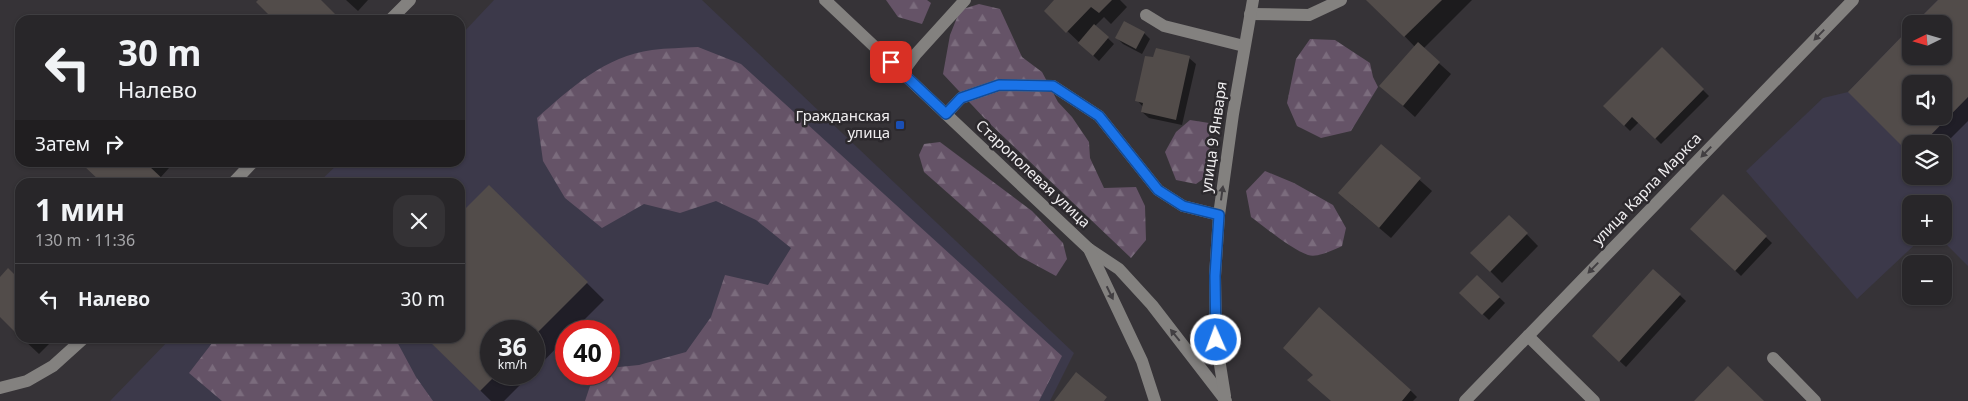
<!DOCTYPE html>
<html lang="ru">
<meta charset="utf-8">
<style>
:root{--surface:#282629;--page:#343235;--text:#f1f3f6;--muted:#a5a5a8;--line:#444346}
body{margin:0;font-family:"Noto Sans",sans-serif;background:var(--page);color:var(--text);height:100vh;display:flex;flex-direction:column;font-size:19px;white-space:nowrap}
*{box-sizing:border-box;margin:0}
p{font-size:16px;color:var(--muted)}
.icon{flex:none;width:28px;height:28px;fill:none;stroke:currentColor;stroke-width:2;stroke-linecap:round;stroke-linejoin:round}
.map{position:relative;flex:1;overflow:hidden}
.details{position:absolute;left:15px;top:178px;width:450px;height:165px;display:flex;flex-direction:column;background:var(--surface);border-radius:15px;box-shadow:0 1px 4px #0004,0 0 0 1px var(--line)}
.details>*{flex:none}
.banner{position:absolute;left:15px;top:15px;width:450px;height:152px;border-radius:15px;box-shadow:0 1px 4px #0004,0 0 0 1px var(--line);background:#282629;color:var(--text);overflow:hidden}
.needle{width:32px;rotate:265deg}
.controls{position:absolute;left:1902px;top:15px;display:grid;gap:10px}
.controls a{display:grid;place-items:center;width:50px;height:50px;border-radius:10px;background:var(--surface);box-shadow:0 1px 4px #0004,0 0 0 1px var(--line);font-size:25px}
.speed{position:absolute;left:480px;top:320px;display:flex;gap:10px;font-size:25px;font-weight:700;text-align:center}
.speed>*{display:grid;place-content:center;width:65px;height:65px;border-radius:50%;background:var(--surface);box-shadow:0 1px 4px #0004,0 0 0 1px var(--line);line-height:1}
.speed small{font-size:12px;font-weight:400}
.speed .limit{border:8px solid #d22;background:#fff;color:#111}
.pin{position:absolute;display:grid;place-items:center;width:42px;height:42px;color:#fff;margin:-21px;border-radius:10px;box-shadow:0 2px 8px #0006}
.me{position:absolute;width:55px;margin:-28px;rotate:358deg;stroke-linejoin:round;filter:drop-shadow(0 0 4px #0008)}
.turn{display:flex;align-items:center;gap:18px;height:105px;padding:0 20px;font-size:22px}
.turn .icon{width:65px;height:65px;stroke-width:2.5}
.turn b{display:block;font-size:35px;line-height:42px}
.then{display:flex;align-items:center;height:48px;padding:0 20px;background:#0003;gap:10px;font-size:19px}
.round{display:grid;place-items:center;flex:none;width:52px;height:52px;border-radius:15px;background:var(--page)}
.summary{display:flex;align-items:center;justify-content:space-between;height:85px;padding:0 20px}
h1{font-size:30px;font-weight:700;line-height:38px}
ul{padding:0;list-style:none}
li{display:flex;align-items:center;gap:15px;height:70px;padding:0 20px;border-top:1px solid var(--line)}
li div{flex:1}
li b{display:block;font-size:19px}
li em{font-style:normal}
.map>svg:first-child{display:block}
</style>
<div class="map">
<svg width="1968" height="401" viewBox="0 0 1968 401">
<defs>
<pattern id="forest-firs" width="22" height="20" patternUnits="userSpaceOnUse" patternTransform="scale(1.25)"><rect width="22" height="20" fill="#655367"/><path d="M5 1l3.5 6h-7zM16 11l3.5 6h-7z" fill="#7b6c7d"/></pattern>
</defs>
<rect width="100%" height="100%" fill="#363337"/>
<g fill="#3c394a" fill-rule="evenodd">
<path d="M494,0H702L1074,353L1050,401H110L171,338H460V182H319L339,163L460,162V36ZM491,331H534V374H491ZM566,331H609V374H566Z"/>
<path d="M1938,0H1968V266L1938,236H1944V204H1911V236H1924L1857,299L1746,171L1823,98L1848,92L1911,27V56H1944V24H1914ZM1911,84H1944V116H1911ZM1911,144H1944V176H1911Z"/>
</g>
<g fill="url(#forest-firs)">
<polygon points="886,0 927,0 931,3 922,24 898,17"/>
<polygon points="979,4 1000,9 1022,57 1042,72 1058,102 1072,117 1089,142 1090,158 1104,188 1136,187 1145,206 1146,240 1131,258 986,120 943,74 950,35 960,10"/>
<polygon points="1310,39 1335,40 1370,63 1373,77 1378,87 1351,131 1321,138 1297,126 1287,103 1296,59"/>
<path d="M698,47L741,64L1062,356L1039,401H585L594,374H609V368L639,365L686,352L711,317L725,275L768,285L791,248L756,220L716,201L680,213L644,204L602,228L565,198L543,161L537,118C571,88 605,56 652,50C667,48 683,48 698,47Z"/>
<polygon points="1190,120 1209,123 1210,174 1196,184 1176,180 1165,152 1176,132"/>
<polygon points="940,142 1032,211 1063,243 1067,259 1056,276 1019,256 924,172 919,155 924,144"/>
<path d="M1265,171L1294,183L1333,205L1346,228L1342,246C1333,250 1318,258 1308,255C1292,250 1265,227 1251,217L1246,191Z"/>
<polygon points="216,338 395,338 416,377 433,401 222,401 189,373"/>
</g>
<g fill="#0007" fill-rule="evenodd">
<polygon points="346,0 368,0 358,11"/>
<polygon points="1056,0 1120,0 1127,7 1111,24 1104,17 1095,26 1114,44 1099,61 1046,11"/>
<polygon points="1370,0 1472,0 1423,49 1451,74 1415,117 1381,86 1415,47"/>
<path d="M1939,0H1968V121L1944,145V144H1911V153L1849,92L1911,29V56H1944V24ZM1911,84H1944V116H1911Z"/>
<polygon points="1144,33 1150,39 1142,54 1123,44 1117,38"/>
<polygon points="1662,49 1709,96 1661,144 1639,122 1630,131 1605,106"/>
<polygon points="1189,58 1196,64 1182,125 1149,118 1142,112 1143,107 1137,100"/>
<polygon points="1381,146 1432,191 1391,238 1352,205"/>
<polygon points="87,162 164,162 169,168 160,178 164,182 102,182 85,165"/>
<polygon points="489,186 604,300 573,331 566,331 566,338 534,371 534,331 491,331 491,374 531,374 504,401 491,401 427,338 460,338 460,216"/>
<polygon points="1723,196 1772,243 1741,276 1692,229"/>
<polygon points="1509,216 1538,246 1502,283 1472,253"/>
<polygon points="1653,270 1686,301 1626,367 1599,342"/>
<polygon points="1477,276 1505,303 1489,320 1461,293"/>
<polygon points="1319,309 1411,391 1417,397 1413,401 1332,401 1314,375"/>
<polygon points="22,338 55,338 39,354"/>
</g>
<g fill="#524c4a" fill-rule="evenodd">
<polygon points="258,0 321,0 339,18 337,20 274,20 256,2"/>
<polygon points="1054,0 1112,0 1099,13 1091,7 1066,33 1044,11"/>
<polygon points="1366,0 1442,0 1404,37"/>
<path d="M1938,0H1968V97L1922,144H1911V155L1848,92L1911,27V56H1944V24H1914ZM1911,84H1944V116H1911Z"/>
<polygon points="175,14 182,20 170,20"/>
<polygon points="1124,21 1145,32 1136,49 1115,38"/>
<polygon points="1094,24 1109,37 1093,56 1078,43"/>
<polygon points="1418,42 1440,62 1403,106 1379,86"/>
<polygon points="1662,47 1704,89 1655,139 1632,117 1624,126 1603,106"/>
<polygon points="1156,48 1190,56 1176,120 1141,112 1143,103 1135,101 1145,56 1153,57"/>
<polygon points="1381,144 1421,178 1379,228 1338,193"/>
<polygon points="86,162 152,162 149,166 166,182 118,182 116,180 114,182 101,182 83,165"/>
<polygon points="489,185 588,282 534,336 534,331 491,331 491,374 497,374 480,391 426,338 460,338 460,214"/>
<polygon points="1723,194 1767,236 1735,271 1690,229"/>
<polygon points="1509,215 1528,233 1490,272 1470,253"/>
<polygon points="8,268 20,280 20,337 0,317 0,277"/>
<polygon points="1653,269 1681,294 1619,362 1592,336"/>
<polygon points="1477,275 1500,297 1482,315 1459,293"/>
<polygon points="1319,307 1411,390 1402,401 1331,401 1307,380 1313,375 1283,348"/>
<polygon points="1728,366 1764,401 1694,401"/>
<polygon points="1076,372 1107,397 1104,401 1054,401"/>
</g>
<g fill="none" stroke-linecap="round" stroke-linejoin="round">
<g stroke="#83817f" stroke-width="12">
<polyline points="825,0 1089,249 1119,269 1152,305 1226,401"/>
<polyline points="1250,14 1309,15 1341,0"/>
<polyline points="1146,15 1164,26 1244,46"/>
<polyline points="390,20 410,0"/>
<polyline points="902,73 916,54 965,0"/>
<polyline points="946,114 961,98 999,85 1053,86 1099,116 1158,190 1183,206 1219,215"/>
<polyline points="234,182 253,162"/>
<polyline points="1089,249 1142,361 1155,401"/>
<polyline points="1528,336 1594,401"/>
<polyline points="1773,358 1815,401"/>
<polyline points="0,388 27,381 53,366 84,338"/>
<polyline points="1225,396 1216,340 1215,276 1219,215 1233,114 1253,0"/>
<polyline points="1465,401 1853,0"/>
</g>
</g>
<defs><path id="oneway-solid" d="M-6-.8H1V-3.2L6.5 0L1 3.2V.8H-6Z" transform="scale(1.25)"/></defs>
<g fill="#423f42">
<use href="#oneway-solid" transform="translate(1819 35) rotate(134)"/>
<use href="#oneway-solid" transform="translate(1706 152) rotate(134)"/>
<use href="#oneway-solid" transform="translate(1222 193) rotate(-82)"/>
<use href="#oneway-solid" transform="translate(1593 268) rotate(134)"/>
<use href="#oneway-solid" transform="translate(1110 293) rotate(64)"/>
<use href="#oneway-solid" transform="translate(1175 335) rotate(-129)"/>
</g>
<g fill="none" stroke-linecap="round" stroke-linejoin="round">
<g stroke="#114b97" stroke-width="12">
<polyline id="route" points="891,62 946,114 961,98 999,85 1053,86 1099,116 1158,190 1183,206 1219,215 1215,276 1216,340"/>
</g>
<use href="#route" stroke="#1a73e8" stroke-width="9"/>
</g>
<rect fill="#1a4fb4" stroke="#2c292d" stroke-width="2" x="895" y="120" width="10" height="10" rx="2.5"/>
<g text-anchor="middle" stroke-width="5" stroke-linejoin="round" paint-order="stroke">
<g font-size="15" fill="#efedef" stroke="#2c292d" text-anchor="end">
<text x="890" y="121">Гражданская<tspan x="890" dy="17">улица</tspan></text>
</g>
<g font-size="15" fill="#efedef" stroke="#2c292d">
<text transform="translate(1214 137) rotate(-82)" y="5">улица 9 Января</text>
<text transform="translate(1033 174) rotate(43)" y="5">Старополевая улица</text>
<text transform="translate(1647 189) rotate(-46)" y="5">улица Карла Маркса</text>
</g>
</g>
</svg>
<div class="controls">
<a><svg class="needle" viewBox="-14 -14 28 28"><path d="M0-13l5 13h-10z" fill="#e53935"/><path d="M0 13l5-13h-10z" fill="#a5a5a8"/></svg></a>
<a><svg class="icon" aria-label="sound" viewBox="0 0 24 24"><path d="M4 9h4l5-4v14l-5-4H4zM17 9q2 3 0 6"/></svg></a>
<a><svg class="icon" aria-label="layers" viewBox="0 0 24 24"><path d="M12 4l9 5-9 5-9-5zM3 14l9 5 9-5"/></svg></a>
<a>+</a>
<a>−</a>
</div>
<div class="speed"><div>36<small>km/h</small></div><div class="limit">40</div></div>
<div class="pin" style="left:891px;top:62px;background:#d93025"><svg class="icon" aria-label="arrive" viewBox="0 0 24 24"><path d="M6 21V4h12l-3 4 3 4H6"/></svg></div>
<svg class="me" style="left:1216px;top:340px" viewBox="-20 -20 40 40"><circle r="17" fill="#1a73e8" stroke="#fff" stroke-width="3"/><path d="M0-11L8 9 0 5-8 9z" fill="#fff"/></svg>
<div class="banner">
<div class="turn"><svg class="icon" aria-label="left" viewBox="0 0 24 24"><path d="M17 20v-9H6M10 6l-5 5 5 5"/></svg><div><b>30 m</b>Налево</div></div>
<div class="then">Затем<svg class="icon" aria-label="right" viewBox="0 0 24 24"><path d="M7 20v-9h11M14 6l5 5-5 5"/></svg></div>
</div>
<section class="details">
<div class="summary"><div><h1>1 мин</h1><p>130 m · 11:36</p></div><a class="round"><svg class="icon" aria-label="close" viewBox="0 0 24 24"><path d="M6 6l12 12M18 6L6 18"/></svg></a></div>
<ul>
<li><svg class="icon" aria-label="left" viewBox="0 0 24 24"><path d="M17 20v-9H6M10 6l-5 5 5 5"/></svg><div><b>Налево</b></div><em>30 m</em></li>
</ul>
</section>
</div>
